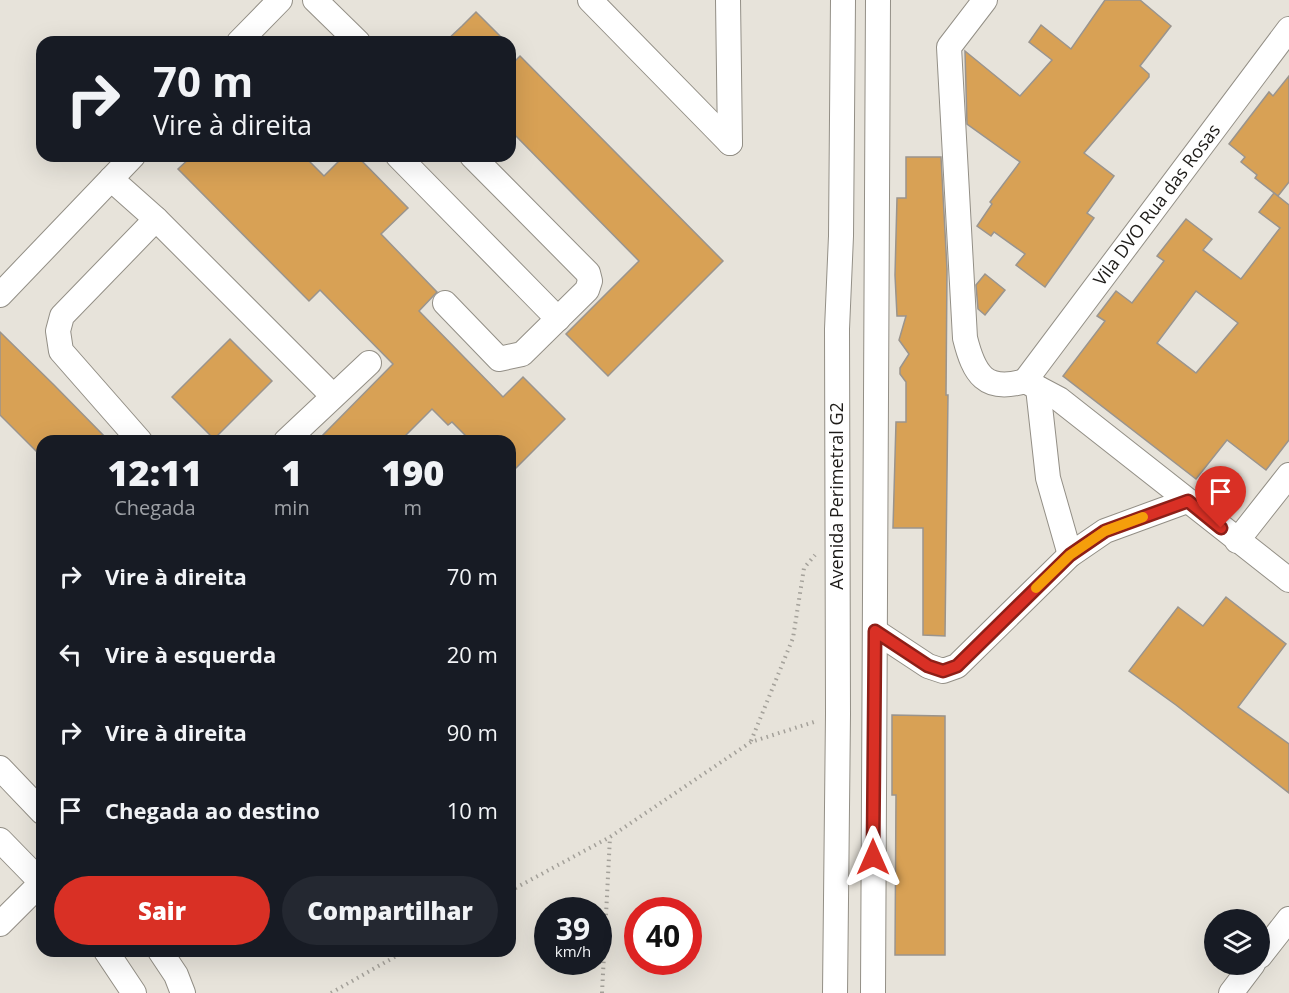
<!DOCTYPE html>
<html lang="pt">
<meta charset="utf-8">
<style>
:root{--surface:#171b24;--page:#242831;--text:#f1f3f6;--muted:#9ea1a6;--accent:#d93025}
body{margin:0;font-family:"Open Sans",sans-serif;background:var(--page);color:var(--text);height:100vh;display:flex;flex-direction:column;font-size:22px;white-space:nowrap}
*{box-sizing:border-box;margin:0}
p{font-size:20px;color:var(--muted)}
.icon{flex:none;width:33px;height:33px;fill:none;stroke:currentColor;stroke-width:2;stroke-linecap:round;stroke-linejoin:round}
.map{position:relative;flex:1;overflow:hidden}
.details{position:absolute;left:36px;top:435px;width:480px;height:522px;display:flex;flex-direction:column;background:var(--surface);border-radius:18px;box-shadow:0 6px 24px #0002}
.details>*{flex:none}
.banner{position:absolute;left:36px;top:36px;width:480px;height:126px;border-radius:18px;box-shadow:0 6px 24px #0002;background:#171b24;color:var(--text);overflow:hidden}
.buttons{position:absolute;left:1204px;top:909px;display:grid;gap:12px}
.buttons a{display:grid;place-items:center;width:66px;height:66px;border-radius:50%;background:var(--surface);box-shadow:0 6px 24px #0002;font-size:30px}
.speed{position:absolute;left:534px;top:897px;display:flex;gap:12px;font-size:30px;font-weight:700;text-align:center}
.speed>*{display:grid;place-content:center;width:78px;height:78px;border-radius:50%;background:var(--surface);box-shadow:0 6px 24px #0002;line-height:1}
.speed small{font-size:15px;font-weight:400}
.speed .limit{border:9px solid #d22;background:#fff;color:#111}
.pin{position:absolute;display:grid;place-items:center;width:51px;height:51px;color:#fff;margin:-62px -26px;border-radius:50% 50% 50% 0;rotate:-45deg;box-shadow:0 0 6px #0007}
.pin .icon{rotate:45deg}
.me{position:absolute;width:66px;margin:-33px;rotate:0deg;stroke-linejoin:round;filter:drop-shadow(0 0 4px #0008)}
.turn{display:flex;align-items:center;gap:21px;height:126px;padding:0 18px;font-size:27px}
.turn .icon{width:78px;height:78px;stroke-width:2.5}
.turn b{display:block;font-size:42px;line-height:51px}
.eta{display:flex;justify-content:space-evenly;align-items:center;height:102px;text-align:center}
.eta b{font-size:36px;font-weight:800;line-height:42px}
.cta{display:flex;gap:12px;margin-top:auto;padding:12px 18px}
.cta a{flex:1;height:69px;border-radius:36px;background:var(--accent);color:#fff;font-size:24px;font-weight:800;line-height:69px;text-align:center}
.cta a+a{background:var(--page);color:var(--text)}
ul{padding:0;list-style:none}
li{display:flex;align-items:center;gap:18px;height:78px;padding:0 18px}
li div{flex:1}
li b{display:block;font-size:22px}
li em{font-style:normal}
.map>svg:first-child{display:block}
</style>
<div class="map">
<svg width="1289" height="993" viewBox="0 0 1289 993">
<rect width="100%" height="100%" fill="#e7e3da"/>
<g fill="#d8a155" stroke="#9a948d" stroke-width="1.5" fill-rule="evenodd">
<polygon points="1105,0 1140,0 1171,26 1140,66 1149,74 1149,77 1084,153 1114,176 1087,213 1094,218 1045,287 1016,265 1025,254 994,232 991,236 977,226 992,204 990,202 1020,162 967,124 965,51 1020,96 1052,60 1029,42 1041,25 1071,49"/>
<polygon points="476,12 506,42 445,42 462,26"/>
<polygon points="520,56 723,261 608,376 566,334 639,261 510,130 510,66"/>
<polygon points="1289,76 1289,182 1278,196 1255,178 1257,175 1241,162 1245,157 1229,144 1269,92 1273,96"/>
<polygon points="192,156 304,156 324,176 344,156 357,156 408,208 381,234 437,292 419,311 503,397 523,377 565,419 510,474 510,441 471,441 452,422 448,425 432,409 400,441 317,441 393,364 320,290 309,301 178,169"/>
<polygon points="906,157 941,157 947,269 946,395 948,395 945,636 923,635 923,528 893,528 896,422 906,422 906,382 900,374 900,368 909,354 899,340 906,316 897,316 895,275 897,198 906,198"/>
<path d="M1274,193L1289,205V440L1266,470L1227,440L1196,479L1063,376L1105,321L1097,316L1116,291L1132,303L1164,261L1157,256L1186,219L1212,239L1203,250L1241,279L1280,228L1259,212ZM1196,291L1238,323L1196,373L1157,343Z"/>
<polygon points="985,274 1005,290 985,315 978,309 976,285"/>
<polygon points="0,332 54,385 109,441 42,441 42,457 0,415"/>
<polygon points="230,339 272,381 214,439 172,397"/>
<polygon points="1226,597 1286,644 1238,707 1289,744 1289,793 1176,705 1129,671 1178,607 1203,626"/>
<polygon points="892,715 945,716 945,955 895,955 896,795 892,795"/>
</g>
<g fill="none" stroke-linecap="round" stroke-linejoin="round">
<g stroke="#938f86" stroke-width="26">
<g id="minor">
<polyline points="315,0 358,42"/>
<polyline points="590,0 730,143"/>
<polyline points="728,0 730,143"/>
<path d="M985,0L949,47L965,338C974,374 985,393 1025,381L1059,399L1289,580"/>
<polyline points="239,42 280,0"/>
<polyline points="398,156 558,319"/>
<polyline points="111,179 156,219 333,396"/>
<polyline points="0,295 133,156"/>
<polyline points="445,303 499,359 522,354 587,290 590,281 588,273 472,156"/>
<polyline points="1025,381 1289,29"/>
<polyline points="1038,388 1048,478 1070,555"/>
<polyline points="140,441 61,351 58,331 62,316 156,219"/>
<polyline points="286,441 369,363"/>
<polyline points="1237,541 1289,475"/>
<polyline points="875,631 928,666 943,671 957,666 1070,555 1105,531 1187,501"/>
<polyline points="0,768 42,812"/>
<polyline points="0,840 42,883"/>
<polyline points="0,924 41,883"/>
<polyline points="106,951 134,993"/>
<polyline points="160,951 176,975 183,993"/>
<polyline points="1260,956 1289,919"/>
<polyline points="835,993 838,714 837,329 841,236 843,0"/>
<polyline points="873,993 878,0"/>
<polyline points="1231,993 1253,964"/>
</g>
</g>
<g stroke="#a4a19a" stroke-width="4" stroke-dasharray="1.5 4.5" stroke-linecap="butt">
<polyline points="751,741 793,638 804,568 815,555"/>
<polyline points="510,891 610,837 751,742 817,721"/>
<polyline points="331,993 405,951"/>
<polyline points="602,993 610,837"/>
</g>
<use href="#minor" stroke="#fff" stroke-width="24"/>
</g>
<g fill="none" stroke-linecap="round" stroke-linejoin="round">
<g stroke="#8d1f18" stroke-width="15">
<polyline id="route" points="873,857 875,631 928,666 943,671 957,666 1070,555 1105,531 1188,501 1221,528"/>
</g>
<use href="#route" stroke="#d93025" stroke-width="10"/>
<polyline stroke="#f59e0b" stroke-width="10" points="1036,588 1070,555 1105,531 1143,517"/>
</g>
<g text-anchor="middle" stroke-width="5" stroke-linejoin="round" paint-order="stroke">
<g font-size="18" fill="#1d1b18" stroke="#fff">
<text transform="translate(1157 205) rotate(-53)" y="6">Vila DVO Rua das Rosas</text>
<text transform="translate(837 496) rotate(-90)" y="6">Avenida Perimetral G2</text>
</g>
</g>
</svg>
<div class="buttons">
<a><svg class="icon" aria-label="layers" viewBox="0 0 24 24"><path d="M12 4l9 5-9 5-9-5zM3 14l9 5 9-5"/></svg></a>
</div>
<div class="speed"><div>39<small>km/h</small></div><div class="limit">40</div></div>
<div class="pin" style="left:1221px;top:528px;background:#d93025"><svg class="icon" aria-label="arrive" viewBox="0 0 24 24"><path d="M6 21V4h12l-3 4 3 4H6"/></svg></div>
<svg class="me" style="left:873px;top:857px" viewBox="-20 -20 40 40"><path d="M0-17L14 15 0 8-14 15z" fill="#d93025" stroke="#fff" stroke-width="4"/></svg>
<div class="banner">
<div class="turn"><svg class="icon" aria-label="right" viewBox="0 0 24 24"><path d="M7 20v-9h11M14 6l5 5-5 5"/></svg><div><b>70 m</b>Vire à direita</div></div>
</div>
<section class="details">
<div class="eta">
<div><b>12:11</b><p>Chegada</p></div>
<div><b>1</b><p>min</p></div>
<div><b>190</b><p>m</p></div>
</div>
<ul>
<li><svg class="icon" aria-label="right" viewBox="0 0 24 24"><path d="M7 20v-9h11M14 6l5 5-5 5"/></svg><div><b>Vire à direita</b></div><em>70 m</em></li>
<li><svg class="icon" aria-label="left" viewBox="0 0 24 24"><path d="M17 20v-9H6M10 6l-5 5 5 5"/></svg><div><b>Vire à esquerda</b></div><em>20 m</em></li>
<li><svg class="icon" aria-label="right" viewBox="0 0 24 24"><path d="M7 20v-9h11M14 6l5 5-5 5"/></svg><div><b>Vire à direita</b></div><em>90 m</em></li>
<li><svg class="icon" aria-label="arrive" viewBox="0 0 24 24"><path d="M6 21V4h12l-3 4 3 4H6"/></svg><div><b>Chegada ao destino</b></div><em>10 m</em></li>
</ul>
<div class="cta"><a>Sair</a><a>Compartilhar</a></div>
</section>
</div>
